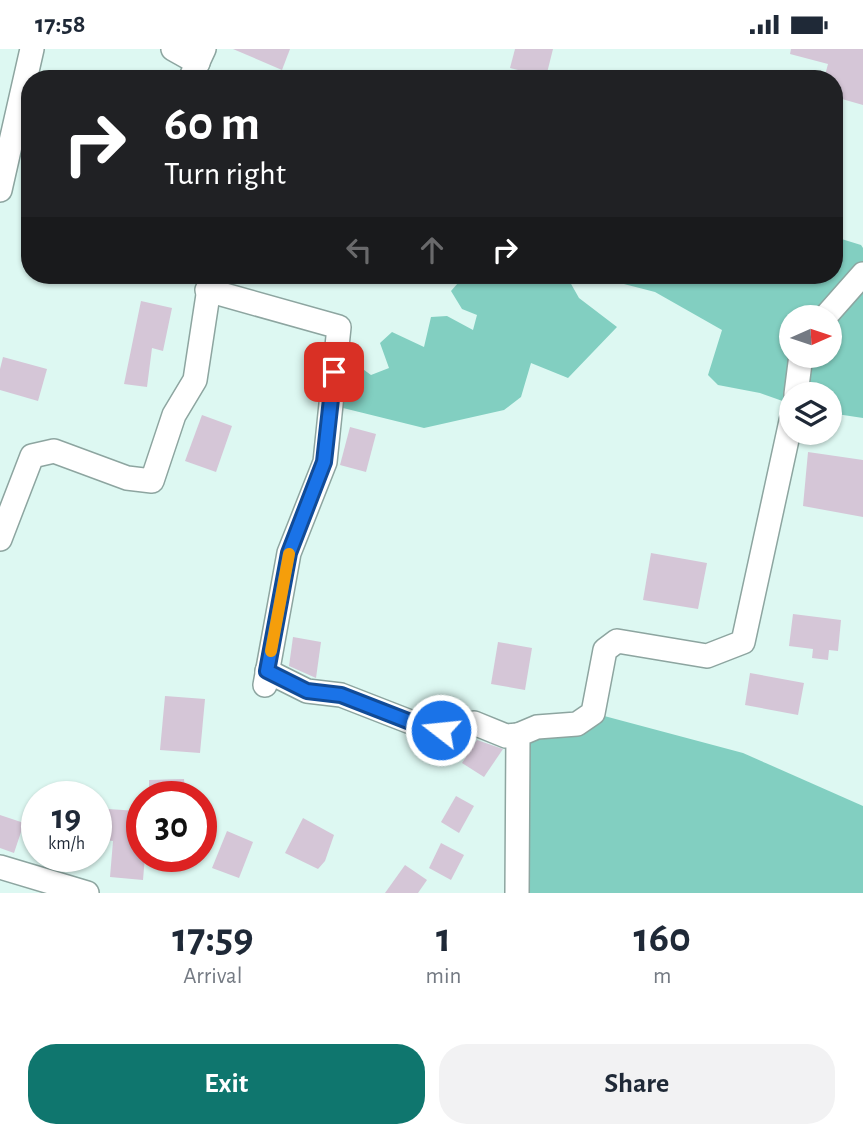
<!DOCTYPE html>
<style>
:root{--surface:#fff;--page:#f2f2f3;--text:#1f2937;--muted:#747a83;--accent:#0f766e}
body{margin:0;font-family:"Alegreya Sans",sans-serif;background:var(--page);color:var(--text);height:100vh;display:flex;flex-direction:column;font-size:26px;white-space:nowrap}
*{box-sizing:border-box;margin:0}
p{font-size:23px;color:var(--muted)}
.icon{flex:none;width:38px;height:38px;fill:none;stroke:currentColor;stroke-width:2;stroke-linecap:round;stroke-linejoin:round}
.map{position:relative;height:844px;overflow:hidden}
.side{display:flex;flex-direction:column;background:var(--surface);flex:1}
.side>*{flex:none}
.hud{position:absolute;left:21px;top:21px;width:822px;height:214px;border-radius:28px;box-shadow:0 2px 5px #0004;background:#202124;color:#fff;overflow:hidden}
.needle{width:46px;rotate:87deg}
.buttons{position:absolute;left:779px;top:256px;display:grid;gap:14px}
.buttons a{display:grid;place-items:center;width:63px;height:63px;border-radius:50%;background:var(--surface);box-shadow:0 2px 5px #0004;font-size:35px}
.speed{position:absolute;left:21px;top:732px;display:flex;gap:14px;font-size:35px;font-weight:700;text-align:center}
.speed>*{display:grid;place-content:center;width:91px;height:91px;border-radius:50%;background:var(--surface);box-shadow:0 2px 5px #0004;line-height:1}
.speed small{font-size:18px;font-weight:400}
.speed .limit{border:10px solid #d22;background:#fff;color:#111}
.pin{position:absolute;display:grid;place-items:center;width:60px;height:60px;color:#fff;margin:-30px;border-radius:14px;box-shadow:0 4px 10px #0006}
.me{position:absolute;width:77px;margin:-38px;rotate:286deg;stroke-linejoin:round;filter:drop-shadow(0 0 5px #0008)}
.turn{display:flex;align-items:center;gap:24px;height:147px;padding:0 28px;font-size:32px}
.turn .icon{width:91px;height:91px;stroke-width:2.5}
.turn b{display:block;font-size:49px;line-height:60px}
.lanes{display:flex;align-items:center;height:66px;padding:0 28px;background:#0003;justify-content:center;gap:35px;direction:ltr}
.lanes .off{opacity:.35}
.eta{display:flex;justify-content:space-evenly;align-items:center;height:119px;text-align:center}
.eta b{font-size:42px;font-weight:700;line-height:49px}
.action{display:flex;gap:14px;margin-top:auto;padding:14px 28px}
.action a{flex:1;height:80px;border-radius:28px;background:var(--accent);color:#fff;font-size:28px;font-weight:700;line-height:80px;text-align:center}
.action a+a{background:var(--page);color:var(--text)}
.status{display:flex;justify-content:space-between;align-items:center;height:49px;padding:0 35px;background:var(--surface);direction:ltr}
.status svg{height:19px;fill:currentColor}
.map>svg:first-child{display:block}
</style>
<div class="status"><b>17:58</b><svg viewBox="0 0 49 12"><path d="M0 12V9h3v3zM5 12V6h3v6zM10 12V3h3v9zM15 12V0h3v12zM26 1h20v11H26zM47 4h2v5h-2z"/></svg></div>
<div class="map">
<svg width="863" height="844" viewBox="0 0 863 844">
<rect width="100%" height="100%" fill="#ddf8f2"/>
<g fill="#82cfc1" fill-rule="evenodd">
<path d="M835,188L861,196L863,199V369L830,364V345H791V355L760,344L718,336L708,326L722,281L655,243L589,226H712L726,234L729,226H835ZM791,268H830V306H791Z"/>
<polygon points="465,226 566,226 579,249 617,278 568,329 531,314 521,348 504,361 424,379 339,358 345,307 371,326 389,319 380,294 392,283 424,298 431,268 447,267 473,281 477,266 462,260 451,242"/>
<polygon points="593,664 743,704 863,757 863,844 517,844 518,686"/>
</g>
<g fill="#d5c6d7">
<polygon points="233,0 290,0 282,21"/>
<polygon points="515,0 553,0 546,28 510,19"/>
<polygon points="791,0 863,0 863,56 835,48 835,30 824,30 828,15 790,5"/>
<polygon points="141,252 172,259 163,302 152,299 147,338 124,335"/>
<polygon points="3,308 47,320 38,352 0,341 0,320"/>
<polygon points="202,366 232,377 216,423 185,412"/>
<polygon points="350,378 376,385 366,423 340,416"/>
<polygon points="808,403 863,411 863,468 803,457"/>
<polygon points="651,504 707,514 698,560 643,551"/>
<polygon points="793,565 841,571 838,602 829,601 828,611 812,609 813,600 789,597"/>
<polygon points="293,588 321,593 316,629 289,617"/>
<polygon points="498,593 532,599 525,641 491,635"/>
<polygon points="750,624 804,634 798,666 745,656"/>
<polygon points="165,647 205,650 200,704 160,701"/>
<polygon points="477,691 503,700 484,728 462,714"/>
<polygon points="184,730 185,747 149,747 149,731"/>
<polygon points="456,747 474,757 459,784 441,773"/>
<polygon points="108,760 138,762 136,788 142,789 142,807 145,807 143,831 110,828 113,792 105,791"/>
<polygon points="0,766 24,774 14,804 0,799"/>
<polygon points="303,769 334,786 325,812 318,820 285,804"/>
<polygon points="227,782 253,793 239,829 212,819"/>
<polygon points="441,794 464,806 451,831 429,819"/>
<polygon points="405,816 427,831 418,844 385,844"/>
</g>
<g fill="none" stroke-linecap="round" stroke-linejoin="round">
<g stroke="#8da5a0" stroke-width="26">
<g id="minor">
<polyline points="173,0 198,14"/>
<polyline points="190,30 204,0"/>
<polyline points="0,141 32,0"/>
<polyline points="207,241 339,278 325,413 289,504 265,636"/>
<polyline points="825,268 863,225"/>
<polyline points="796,345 801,306"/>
<polyline points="0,490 32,407 54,402 127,429 152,432 174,366 195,331 211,226"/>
<polyline points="267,622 307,642 341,646 413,674 441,681 474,674 506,687 518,686"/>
<polyline points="0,818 87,844"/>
<polyline points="517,844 518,686 537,678 577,675 593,664 605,601 617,592 707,607 743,593 791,372"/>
</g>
</g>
<use href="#minor" stroke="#fff" stroke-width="23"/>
</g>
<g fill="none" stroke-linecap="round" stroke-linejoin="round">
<g stroke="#114b97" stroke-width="18">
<polyline id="route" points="334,323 324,413 289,504 267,622 307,642 341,646 413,674 441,681"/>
</g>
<use href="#route" stroke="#1a73e8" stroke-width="12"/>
<polyline stroke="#f59e0b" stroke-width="12" points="271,602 289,505"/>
</g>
</svg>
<div class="buttons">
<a><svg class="needle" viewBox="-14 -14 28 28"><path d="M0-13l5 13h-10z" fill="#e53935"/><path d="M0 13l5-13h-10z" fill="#747a83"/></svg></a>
<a><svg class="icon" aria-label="layers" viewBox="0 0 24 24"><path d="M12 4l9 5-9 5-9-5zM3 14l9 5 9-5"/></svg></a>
</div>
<div class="speed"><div>19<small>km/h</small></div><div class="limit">30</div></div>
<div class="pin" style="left:334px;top:323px;background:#d93025"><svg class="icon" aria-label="arrive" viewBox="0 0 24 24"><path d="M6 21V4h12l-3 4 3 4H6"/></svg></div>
<svg class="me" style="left:441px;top:681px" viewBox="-20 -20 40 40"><circle r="17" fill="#1a73e8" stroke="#fff" stroke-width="3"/><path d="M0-11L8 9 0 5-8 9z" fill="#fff"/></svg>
<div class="hud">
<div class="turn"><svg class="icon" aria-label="right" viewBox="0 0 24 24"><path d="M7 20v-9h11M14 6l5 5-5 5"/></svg><div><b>60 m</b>Turn right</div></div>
<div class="lanes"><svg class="icon off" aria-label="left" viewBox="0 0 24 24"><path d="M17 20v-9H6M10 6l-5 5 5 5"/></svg><svg class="icon off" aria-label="ahead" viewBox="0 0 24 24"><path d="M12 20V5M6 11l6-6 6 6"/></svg><svg class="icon" aria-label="right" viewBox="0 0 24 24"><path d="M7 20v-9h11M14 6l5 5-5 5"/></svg></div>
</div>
</div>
<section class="side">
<div class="eta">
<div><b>17:59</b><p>Arrival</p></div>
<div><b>1</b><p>min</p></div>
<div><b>160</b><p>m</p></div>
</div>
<div class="action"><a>Exit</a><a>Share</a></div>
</section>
